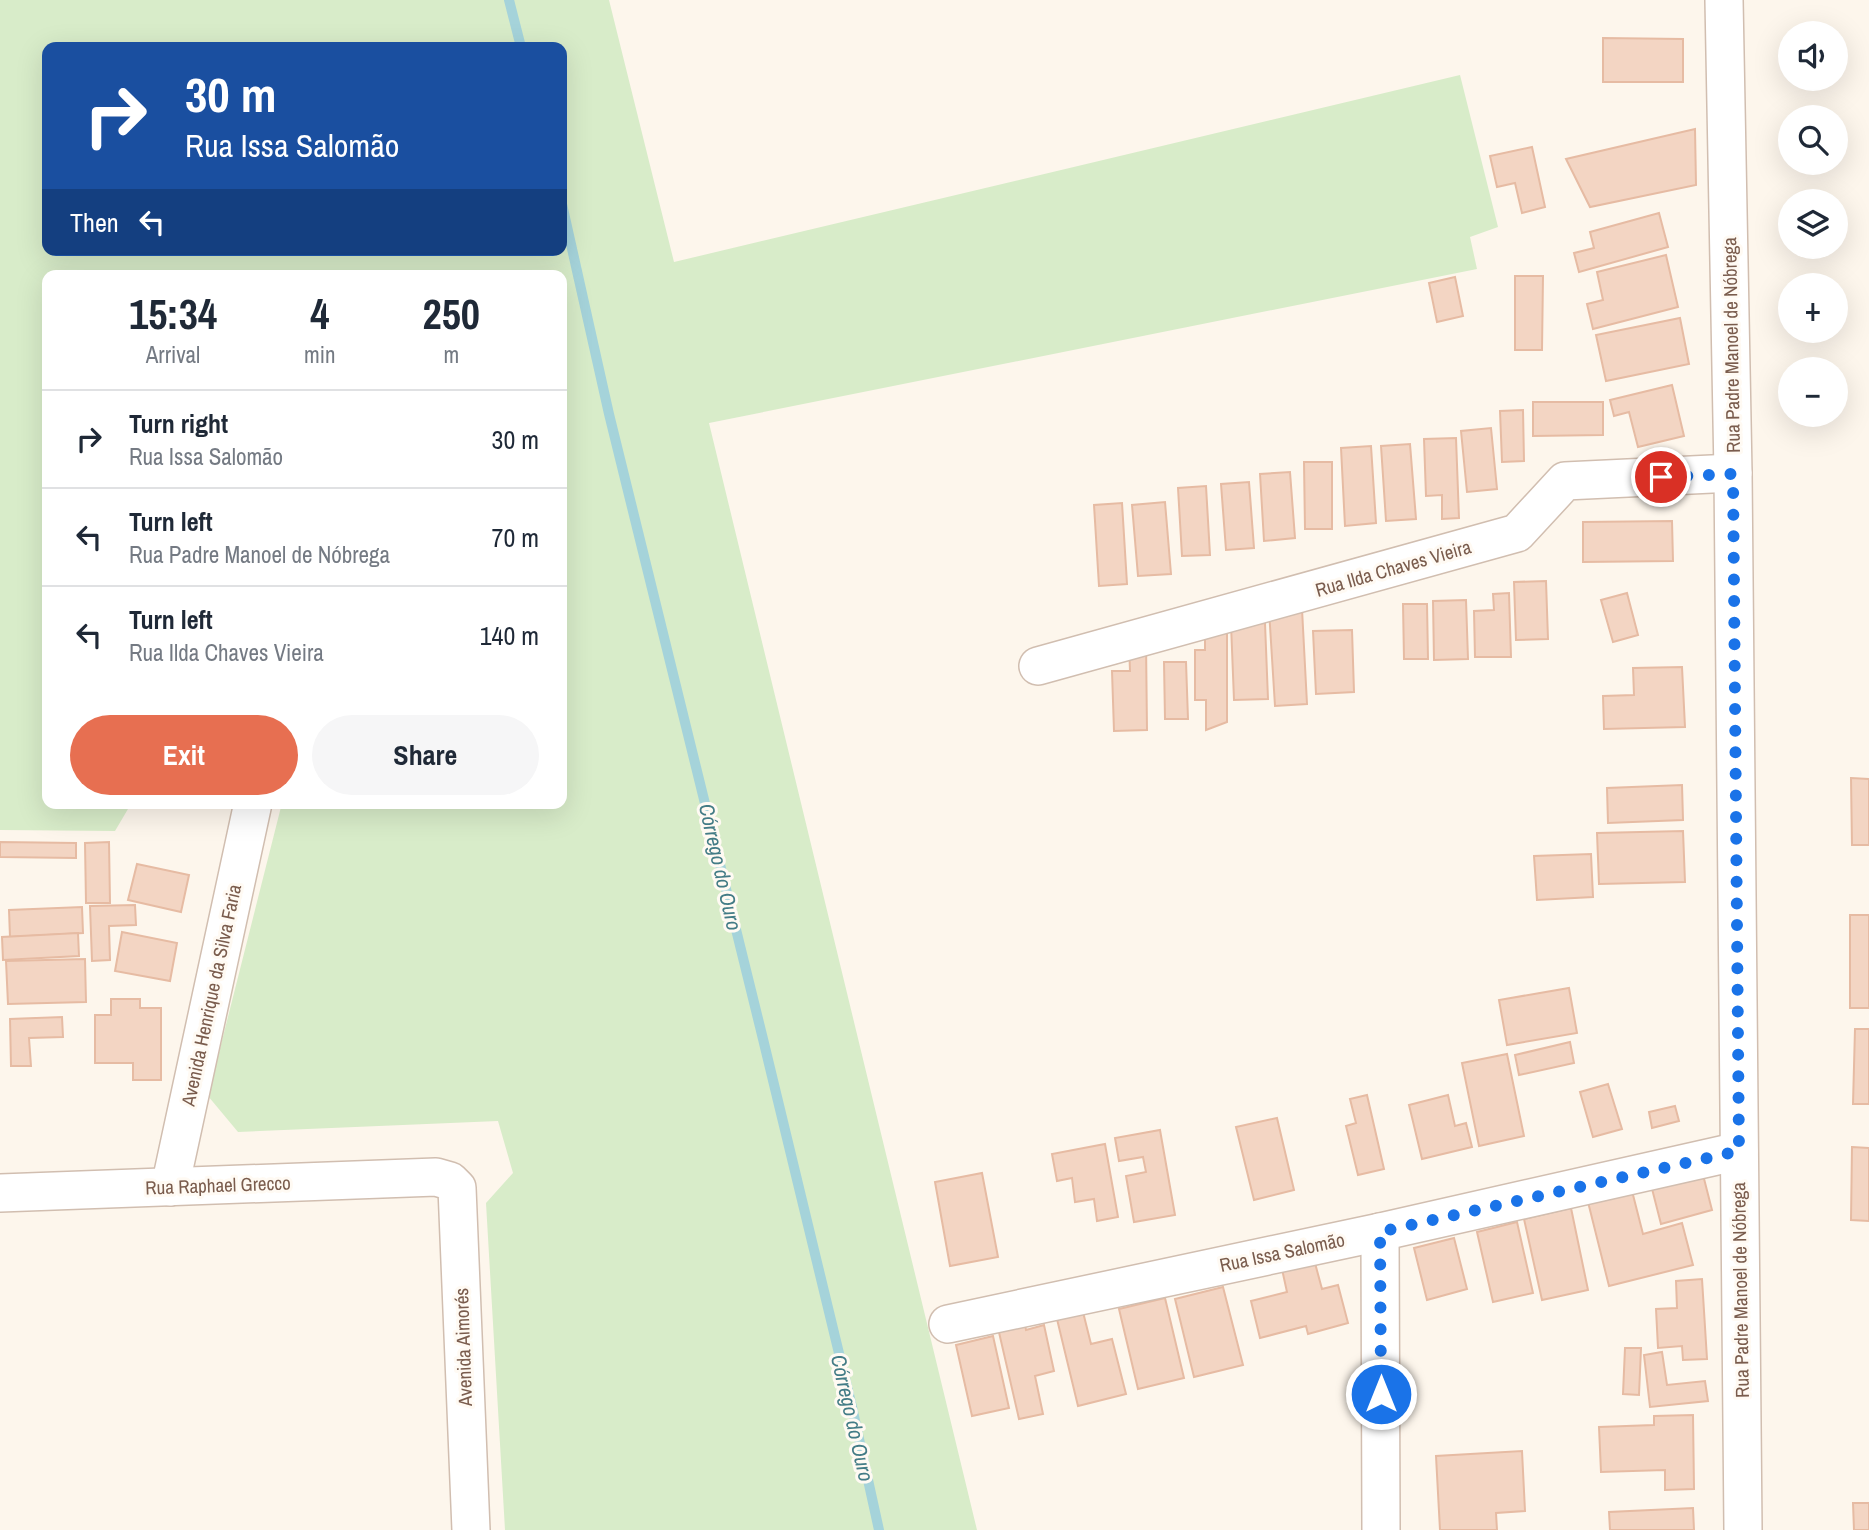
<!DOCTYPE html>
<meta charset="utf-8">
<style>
:root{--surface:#fff;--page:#f6f6f7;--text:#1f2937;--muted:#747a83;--line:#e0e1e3;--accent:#e76f51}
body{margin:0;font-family:"Archivo Narrow",sans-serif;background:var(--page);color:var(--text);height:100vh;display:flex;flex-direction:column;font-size:26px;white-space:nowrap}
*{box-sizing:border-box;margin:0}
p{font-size:23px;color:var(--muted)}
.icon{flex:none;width:38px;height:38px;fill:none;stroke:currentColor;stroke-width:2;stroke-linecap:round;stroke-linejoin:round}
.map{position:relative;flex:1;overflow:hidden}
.drawer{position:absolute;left:42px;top:270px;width:525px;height:539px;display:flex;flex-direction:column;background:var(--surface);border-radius:14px;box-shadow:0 7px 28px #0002}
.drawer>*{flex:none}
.hud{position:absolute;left:42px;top:42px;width:525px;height:214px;border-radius:14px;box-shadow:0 7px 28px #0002;background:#1a4fa0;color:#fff;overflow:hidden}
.fabs{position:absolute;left:1778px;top:21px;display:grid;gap:14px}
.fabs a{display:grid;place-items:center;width:70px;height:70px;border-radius:50%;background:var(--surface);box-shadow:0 7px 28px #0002;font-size:35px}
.pin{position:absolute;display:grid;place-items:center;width:60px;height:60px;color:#fff;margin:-30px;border:4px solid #fff;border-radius:50%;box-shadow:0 2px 7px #0007}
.me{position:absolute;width:77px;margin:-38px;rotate:0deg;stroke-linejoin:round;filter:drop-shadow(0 0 5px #0008)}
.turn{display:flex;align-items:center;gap:24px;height:147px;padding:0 28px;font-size:32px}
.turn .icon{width:91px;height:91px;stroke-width:2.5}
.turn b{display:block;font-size:49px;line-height:60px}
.then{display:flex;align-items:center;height:66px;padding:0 28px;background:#0003;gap:14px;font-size:26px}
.eta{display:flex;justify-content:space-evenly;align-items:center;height:119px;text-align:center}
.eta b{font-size:42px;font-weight:700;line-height:49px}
.action{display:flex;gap:14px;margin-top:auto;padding:14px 28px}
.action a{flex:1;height:80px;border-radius:42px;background:var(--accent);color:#fff;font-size:28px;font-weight:700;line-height:80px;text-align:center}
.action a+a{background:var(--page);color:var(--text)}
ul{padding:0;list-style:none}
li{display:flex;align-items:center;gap:21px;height:98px;padding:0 28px;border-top:2px solid var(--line)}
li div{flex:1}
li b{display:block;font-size:26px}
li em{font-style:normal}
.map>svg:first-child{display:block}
</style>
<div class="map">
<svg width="1869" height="1530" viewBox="0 0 1869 1530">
<rect width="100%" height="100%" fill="#fdf6ec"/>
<path fill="#d8ecc9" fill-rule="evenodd" d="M0,0H609L674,262L1460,75L1498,227L1470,237L1477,269L709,423L977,1530H505L486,1203L513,1173L498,1121L238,1132L208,1096L282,803H562V275H47V803H137L128,809L115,831L0,830ZM47,47H562V250H47Z"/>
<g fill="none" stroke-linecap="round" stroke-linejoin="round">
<g stroke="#a5d3da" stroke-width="10">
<polyline points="509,0 521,47"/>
<polyline points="562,204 609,414 763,1039 852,1407 879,1530"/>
</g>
</g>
<g fill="#f3d5c3" stroke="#e6bba3" stroke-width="2">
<polygon points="1603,38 1683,39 1683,82 1603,82"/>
<polygon points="1695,129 1696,185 1590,207 1566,159"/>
<polygon points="1532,147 1545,207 1522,213 1515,183 1497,187 1490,156"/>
<polygon points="1659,213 1668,247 1579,272 1574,253 1594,248 1590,232"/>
<polygon points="1666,255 1678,307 1593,329 1587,304 1603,300 1597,272"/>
<polygon points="1515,276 1543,276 1542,350 1515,350"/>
<polygon points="1455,277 1463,316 1437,322 1429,283"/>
<polygon points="1680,318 1689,364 1606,381 1596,335"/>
<polygon points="1672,385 1684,436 1638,447 1629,412 1614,416 1610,400"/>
<polygon points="1533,402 1603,402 1603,435 1533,436"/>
<polygon points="1523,410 1524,461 1502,462 1500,411"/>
<polygon points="1491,428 1497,489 1467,492 1461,431"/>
<polygon points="1456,438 1459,518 1442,519 1442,495 1426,496 1424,439"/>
<polygon points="1410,444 1416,519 1386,521 1381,446"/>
<polygon points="1371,446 1376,523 1345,526 1341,448"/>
<polygon points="1304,462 1332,462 1332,529 1305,529"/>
<polygon points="1290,472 1295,538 1264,541 1260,474"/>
<polygon points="1249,482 1254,548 1226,550 1221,484"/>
<polygon points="1206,486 1210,555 1182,556 1178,488"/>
<polygon points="1165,502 1171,574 1138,576 1132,505"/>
<polygon points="1122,503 1127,584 1099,586 1094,505"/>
<polygon points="1672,521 1673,561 1583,562 1583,522"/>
<polygon points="1546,581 1548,639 1516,640 1514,582"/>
<polygon points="1509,593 1511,657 1475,657 1474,611 1494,610 1493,594"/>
<polygon points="1627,593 1638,635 1613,642 1601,600"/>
<polygon points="1466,600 1468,659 1434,660 1433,601"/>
<polygon points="1403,604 1427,604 1428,659 1404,659"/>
<polygon points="1302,609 1307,704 1275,706 1269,610"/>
<polygon points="1265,623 1268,699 1234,700 1231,624"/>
<polygon points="1227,624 1227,722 1206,730 1206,700 1195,700 1195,650 1205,650 1205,626"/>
<polygon points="1352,630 1354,692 1316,694 1313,631"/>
<polygon points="1146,642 1147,730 1114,731 1112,671 1130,671 1129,643"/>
<polygon points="1164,662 1186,662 1188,719 1165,719"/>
<polygon points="1682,667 1685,727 1604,729 1603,696 1634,695 1633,668"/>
<polygon points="1851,778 1869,779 1869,845 1852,845"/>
<polygon points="1682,785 1683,820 1608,823 1607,788"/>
<polygon points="1683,831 1685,882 1599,884 1597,833"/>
<polygon points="0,842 76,843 76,858 0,857"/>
<polygon points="109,842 110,903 86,903 85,843"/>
<polygon points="1591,854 1593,897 1537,900 1534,856"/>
<polygon points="137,864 189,875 181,912 128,900"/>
<polygon points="135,905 136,925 109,926 110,960 92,961 90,906"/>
<polygon points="82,907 83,933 10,937 9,910"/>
<rect x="1850" y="915" width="19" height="93"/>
<polygon points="122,932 177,943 170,981 115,971"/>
<polygon points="78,933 79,956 3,960 2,937"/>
<polygon points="85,959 86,1002 8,1004 6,961"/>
<polygon points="1569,988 1577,1033 1507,1045 1499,1000"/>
<polygon points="111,999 140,999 140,1008 161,1008 161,1080 133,1080 133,1063 95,1063 95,1015 111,1015"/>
<polygon points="62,1017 63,1037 29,1038 31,1066 11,1066 10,1019"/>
<polygon points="1855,1029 1869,1029 1869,1104 1853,1104"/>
<polygon points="1570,1042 1574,1063 1519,1075 1515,1055"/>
<polygon points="1507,1054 1524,1136 1479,1146 1462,1063"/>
<polygon points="1608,1084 1622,1129 1593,1137 1580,1092"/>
<polygon points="1367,1095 1384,1169 1358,1175 1346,1126 1356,1123 1350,1099"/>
<polygon points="1448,1095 1455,1126 1466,1123 1472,1147 1422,1159 1409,1105"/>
<polygon points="1675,1106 1679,1121 1652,1128 1649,1112"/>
<polygon points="1277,1118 1294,1190 1254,1200 1236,1127"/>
<polygon points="1160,1130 1175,1215 1134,1222 1126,1176 1146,1172 1143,1157 1119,1161 1115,1138"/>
<polygon points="1105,1144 1118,1217 1097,1221 1094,1199 1075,1202 1072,1178 1057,1181 1052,1154"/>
<polygon points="1852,1147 1869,1148 1869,1221 1851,1220"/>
<polygon points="1700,1163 1712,1210 1661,1224 1649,1177"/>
<polygon points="982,1173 998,1257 950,1266 935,1182"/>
<polygon points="1631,1187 1643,1234 1682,1223 1693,1265 1609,1286 1587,1198"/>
<polygon points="1571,1208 1588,1290 1542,1300 1524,1219"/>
<polygon points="1517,1222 1533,1293 1493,1302 1477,1232"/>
<polygon points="1454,1238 1467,1289 1427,1300 1414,1248"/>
<polygon points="1312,1252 1322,1289 1338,1285 1348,1323 1308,1334 1306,1326 1260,1338 1251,1301 1287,1292 1280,1260"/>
<polygon points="1702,1279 1707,1359 1683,1360 1682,1346 1658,1348 1656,1309 1677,1308 1676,1281"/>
<polygon points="1223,1287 1243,1365 1194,1377 1175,1299"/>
<polygon points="1165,1298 1184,1378 1138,1389 1119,1309"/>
<polygon points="1082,1308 1091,1344 1112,1339 1126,1394 1078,1406 1056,1315"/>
<polygon points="1022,1309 1026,1330 1044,1325 1054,1371 1035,1376 1043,1414 1019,1419 995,1315"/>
<polygon points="993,1336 1009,1408 972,1416 956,1345"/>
<polygon points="1625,1348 1641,1348 1639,1395 1623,1394"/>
<polygon points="1662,1352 1667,1385 1705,1381 1708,1401 1650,1407 1644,1355"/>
<polygon points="1693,1415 1694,1489 1665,1490 1665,1470 1601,1472 1599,1427 1654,1425 1654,1416"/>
<polygon points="1522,1451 1525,1511 1496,1513 1497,1530 1440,1530 1436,1456"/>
<polygon points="1853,1503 1869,1503 1869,1530 1854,1530"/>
<polygon points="1693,1508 1694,1530 1610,1530 1609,1512"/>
</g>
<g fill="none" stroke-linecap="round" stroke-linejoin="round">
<g stroke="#d1beb0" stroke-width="40">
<g id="minor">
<polyline points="1724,0 1733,473 1743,1530"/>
<polyline points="1038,666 1517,533 1565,481 1733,473"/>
<polyline points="170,1187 253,803"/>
<polyline points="0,1193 436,1177 450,1181 457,1188 471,1530"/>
<polyline points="1380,1232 1381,1530"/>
<polyline points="948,1324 1380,1232 1739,1151"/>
</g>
</g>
<use href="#minor" stroke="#fff" stroke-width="37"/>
</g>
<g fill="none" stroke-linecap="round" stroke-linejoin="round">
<polyline stroke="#1a73e8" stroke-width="12" stroke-dasharray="0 21.6" points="1381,1394 1380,1232 1739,1151 1733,474 1661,477"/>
</g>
<g text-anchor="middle" stroke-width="6" stroke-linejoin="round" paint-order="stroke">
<g font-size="19" fill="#7a5c4d" stroke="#fffaf3">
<text transform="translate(1731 345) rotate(-91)" y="7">Rua Padre Manoel de Nóbrega</text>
<text transform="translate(1393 568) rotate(-16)" y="7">Rua Ilda Chaves Vieira</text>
<text transform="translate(211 995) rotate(-78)" y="7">Avenida Henrique da Silva Faria</text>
<text transform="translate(218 1185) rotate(-2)" y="7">Rua Raphael Grecco</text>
<text transform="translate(1282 1252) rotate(-12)" y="7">Rua Issa Salomão</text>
<text transform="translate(1740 1290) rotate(-91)" y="7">Rua Padre Manoel de Nóbrega</text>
<text transform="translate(463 1347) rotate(-92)" y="7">Avenida Aimorés</text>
</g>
<g font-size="21" font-style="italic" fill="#437c86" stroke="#fffaf3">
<text transform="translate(720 867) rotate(77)" y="7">Córrego do Ouro</text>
<text transform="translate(852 1418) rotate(77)" y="7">Córrego do Ouro</text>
</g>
</g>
</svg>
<div class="fabs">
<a><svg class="icon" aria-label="sound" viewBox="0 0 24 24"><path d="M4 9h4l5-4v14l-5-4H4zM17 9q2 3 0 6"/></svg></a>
<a><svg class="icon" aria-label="search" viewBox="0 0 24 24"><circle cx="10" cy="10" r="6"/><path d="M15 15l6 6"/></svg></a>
<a><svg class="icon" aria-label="layers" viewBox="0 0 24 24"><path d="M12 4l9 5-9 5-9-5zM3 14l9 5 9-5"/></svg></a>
<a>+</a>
<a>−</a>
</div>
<div class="pin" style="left:1661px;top:477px;background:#d93025"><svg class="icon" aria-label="arrive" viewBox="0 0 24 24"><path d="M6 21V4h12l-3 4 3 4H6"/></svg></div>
<svg class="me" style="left:1381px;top:1394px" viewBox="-20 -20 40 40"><circle r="17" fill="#1a73e8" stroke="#fff" stroke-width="3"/><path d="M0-11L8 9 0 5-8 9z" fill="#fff"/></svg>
<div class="hud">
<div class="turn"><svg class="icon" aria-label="right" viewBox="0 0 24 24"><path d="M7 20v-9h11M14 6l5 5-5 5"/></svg><div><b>30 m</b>Rua Issa Salomão</div></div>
<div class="then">Then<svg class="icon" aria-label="left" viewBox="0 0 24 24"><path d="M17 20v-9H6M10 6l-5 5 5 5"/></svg></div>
</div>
<section class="drawer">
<div class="eta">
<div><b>15:34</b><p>Arrival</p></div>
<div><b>4</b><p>min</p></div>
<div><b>250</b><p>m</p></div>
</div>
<ul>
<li><svg class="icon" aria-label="right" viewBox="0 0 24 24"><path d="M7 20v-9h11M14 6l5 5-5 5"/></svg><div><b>Turn right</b><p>Rua Issa Salomão</p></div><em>30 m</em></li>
<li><svg class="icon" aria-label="left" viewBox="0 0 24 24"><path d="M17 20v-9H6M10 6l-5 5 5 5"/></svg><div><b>Turn left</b><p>Rua Padre Manoel de Nóbrega</p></div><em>70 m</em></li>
<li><svg class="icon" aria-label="left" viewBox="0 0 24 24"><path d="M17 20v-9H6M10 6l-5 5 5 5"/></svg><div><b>Turn left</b><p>Rua Ilda Chaves Vieira</p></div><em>140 m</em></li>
</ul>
<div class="action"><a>Exit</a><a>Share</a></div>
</section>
</div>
